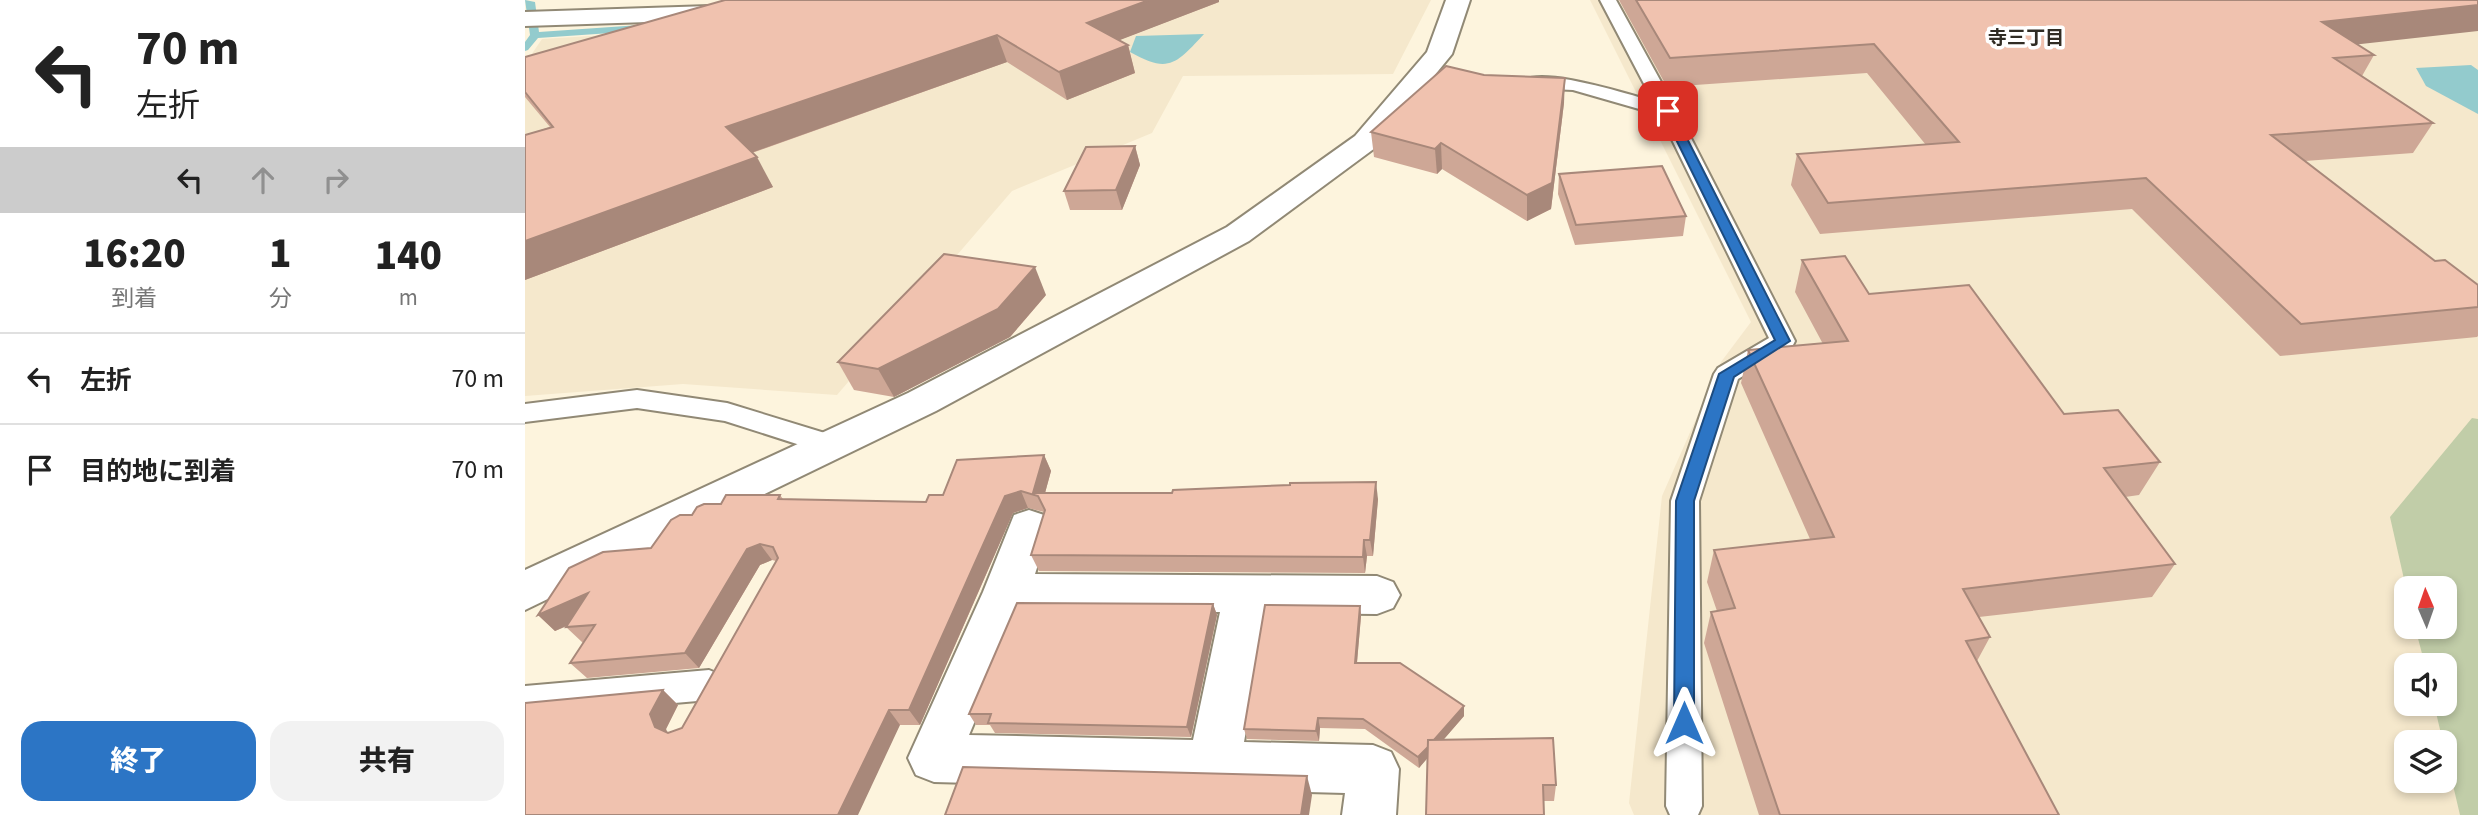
<!DOCTYPE html>
<html lang="ja">
<meta charset="utf-8">
<style>
:root{--surface:#fff;--page:#f2f2f2;--text:#222;--muted:#767676;--line:#e0e0e0;--accent:#2c75c5}
body{margin:0;font-family:"Source Sans 3","Noto Sans JP",sans-serif;background:var(--page);color:var(--text);height:100vh;display:flex;flex-direction:column;font-size:26px;white-space:nowrap}
*{box-sizing:border-box;margin:0}
p{font-size:23px;color:var(--muted)}
.icon{flex:none;width:38px;height:38px;fill:none;stroke:currentColor;stroke-width:2;stroke-linecap:round;stroke-linejoin:round}
.map{position:relative;flex:1;overflow:hidden}
.details{display:flex;flex-direction:column;background:var(--surface);width:525px}
.details>*{flex:none}
.guide{background:#fff;color:var(--text);overflow:hidden}
.needle{width:46px;rotate:358deg}
.tools{position:absolute;left:1869px;top:576px;display:grid;gap:14px}
.tools a{display:grid;place-items:center;width:63px;height:63px;border-radius:14px;background:var(--surface);box-shadow:0 4px 10px #0003;font-size:35px}
.pin{position:absolute;display:grid;place-items:center;width:60px;height:60px;color:#fff;margin:-30px;border-radius:14px;box-shadow:0 4px 10px #0006}
.me{position:absolute;width:77px;margin:-38px;rotate:0deg;stroke-linejoin:round;filter:drop-shadow(0 0 5px #0008)}
.turn{display:flex;align-items:center;gap:24px;height:147px;padding:0 21px;font-size:32px}
.turn .icon{width:91px;height:91px;stroke-width:2.5}
.turn b{display:block;font-size:49px;line-height:60px}
.lanes{display:flex;align-items:center;height:66px;padding:0 21px;background:#0003;justify-content:center;gap:35px;direction:ltr}
.lanes .off{opacity:.35}
.eta{display:flex;justify-content:space-evenly;align-items:center;height:119px;text-align:center}
.eta b{font-size:42px;font-weight:800;line-height:49px}
.primary-button{display:flex;gap:14px;margin-top:auto;padding:14px 21px}
.primary-button a{flex:1;height:80px;border-radius:21px;background:var(--accent);color:#fff;font-size:28px;font-weight:800;line-height:80px;text-align:center}
.primary-button a+a{background:var(--page);color:var(--text)}
ul{padding:0;list-style:none}
li{display:flex;align-items:center;gap:21px;height:91px;padding:0 21px;border-top:2px solid var(--line)}
li div{flex:1}
li b{display:block;font-size:26px}
li em{font-style:normal}
main{display:flex;flex:1;min-height:0}
.map>svg:first-child{display:block}
</style>
<main>
<section class="details">
<div class="guide">
<div class="turn"><svg class="icon" aria-label="left" viewBox="0 0 24 24"><path d="M17 20v-9H6M10 6l-5 5 5 5"/></svg><div><b>70 m</b>左折</div></div>
<div class="lanes"><svg class="icon" aria-label="left" viewBox="0 0 24 24"><path d="M17 20v-9H6M10 6l-5 5 5 5"/></svg><svg class="icon off" aria-label="ahead" viewBox="0 0 24 24"><path d="M12 20V5M6 11l6-6 6 6"/></svg><svg class="icon off" aria-label="right" viewBox="0 0 24 24"><path d="M7 20v-9h11M14 6l5 5-5 5"/></svg></div>
</div>
<div class="eta">
<div><b>16:20</b><p>到着</p></div>
<div><b>1</b><p>分</p></div>
<div><b>140</b><p>m</p></div>
</div>
<ul>
<li><svg class="icon" aria-label="left" viewBox="0 0 24 24"><path d="M17 20v-9H6M10 6l-5 5 5 5"/></svg><div><b>左折</b></div><em>70 m</em></li>
<li><svg class="icon" aria-label="arrive" viewBox="0 0 24 24"><path d="M6 21V4h12l-3 4 3 4H6"/></svg><div><b>目的地に到着</b></div><em>70 m</em></li>
</ul>
<div class="primary-button"><a>終了</a><a>共有</a></div>
</section>
<div class="map">
<svg width="1953" height="815" viewBox="0 0 1953 815">
<rect width="100%" height="100%" fill="#fdf4dd"/>
<g fill="#f5e8cc" fill-rule="evenodd">
<polygon points="297,0 906,0 868,74 658,76 627,133 487,191 312,395 158,384 0,396 0,64 17,39 196,28"/>
<path d="M1065,0H1953V815H1109L1104,803L1137,496L1196,362L1226,322ZM1881,588H1920V626H1881ZM1881,665H1920V704H1881ZM1881,742H1920V780H1881Z"/>
</g>
<polygon fill="#c1cda8" points="1947,418 1953,419 1953,815 1935,815 1909,704 1920,704 1920,665 1900,665 1890,627 1920,626 1920,588 1881,588 1865,517"/>
<g fill="#93cbcd">
<path d="M679,34C651,64 644,74 605,52L611,36Z"/>
<polygon points="1946,65 1953,70 1953,114 1901,86 1891,68"/>
</g>
<g fill="none" stroke-linecap="round" stroke-linejoin="round">
<polygon fill="#93cbcd" fill-rule="evenodd" points="0,0 10,2 14,32 115,25 119,28 115,31 13,38 3,50 0,51 0,42 5,35"/>
<g stroke="#918975" stroke-width="4">
<g id="lane">
<path d="M1075,0H1091L1152,111L1270,341L1267,347L1213,379L1174,501L1177,806L1173,815H1145L1141,806L1146,501L1189,374L1193,368L1244,338L1135,115L1048,90L1004,88L995,83C1011,64 1105,95 1128,101Z"/>
<polygon points="112,390 202,403 316,438 320,445 316,452 306,455 200,421 112,408 0,422 0,404"/>
<polygon points="184,670 196,675 201,685 196,695 184,700 0,716 0,686"/>
</g>
</g>
<g stroke="#918975" stroke-width="4">
<g id="street">
<polygon points="234,0 273,0 269,5 216,19 0,26 0,12 215,5"/>
<polygon points="921,0 945,0 927,54 850,148 724,241 411,411 0,610 0,570 383,393 702,227 830,136 902,52"/>
<path d="M504,510L519,515L525,527L510,574L852,576L868,582L875,595L868,608L852,614L741,613L719,742L848,745L866,752L874,769L871,815H817L820,793L409,782L391,775L383,758L458,592L489,515ZM496,611L695,612L668,740L444,735Z"/>
</g>
</g>
<use href="#lane" fill="#fff" fill-rule="evenodd"/>
<use href="#street" fill="#fff" fill-rule="evenodd"/>
</g>
<g fill="#cea796">
<polygon points="1094,0 1953,0 1832,44 1849,55 1837,76 1908,123 1888,153 1780,161 1910,261 1953,285 1953,336 1952,337 1755,356 1607,209 1295,234 1266,185 1272,154 1401,145 1342,73 1142,87"/>
<polygon points="694,2 594,40 603,45 610,73 542,100 482,62 227,153 248,187 0,280 0,135 25,127 0,97 0,57"/>
<polygon points="1039,103 1026,209 1002,221 917,169 912,174 849,157 846,132"/>
<polygon points="610,146 615,165 597,210 545,210 539,191"/>
<polygon points="1034,174 1161,216 1158,236 1050,245 1033,194"/>
<polygon points="1277,260 1344,294 1539,414 1635,462 1614,495 1600,497 1650,564 1627,597 1454,617 1465,637 1452,661 1534,815 1234,815 1179,643 1186,612 1192,611 1182,582 1189,550 1285,539 1216,383 1223,350 1298,344 1270,292"/>
<polygon points="521,295 485,337 369,397 329,390 313,362"/>
<polygon points="519,455 526,471 520,493 853,499 848,556 842,556 840,573 514,571 506,555 519,512 503,508 488,513 395,725 375,725 0,815 138,690 153,705 141,729 142,733 157,728 251,561 247,560 235,565 174,668 62,678 45,663 58,643 41,627 42,626 30,631 13,615 126,548 167,515 255,495 258,499 401,502"/>
<polygon points="688,604 692,615 666,737 470,733 465,725 451,725 444,714"/>
<polygon points="835,606 836,616 832,663 939,716 919,739 1031,785 1029,801 1019,801 902,758 894,768 840,729 795,728 794,741 722,739 719,729"/>
</g>
<g fill="#a8887a">
<polygon points="624,0 694,0 694,2 569,50 562,23"/>
<polygon points="1953,5 1953,31 1782,50 1797,22"/>
<polygon points="472,35 482,62 217,156 201,127"/>
<polygon points="603,45 610,73 542,100 534,72"/>
<polygon points="1040,78 1039,103 1026,209 1002,221 1002,195"/>
<polygon points="916,143 917,169 912,174 910,149"/>
<polygon points="610,146 615,165 597,210 591,190"/>
<polygon points="232,157 248,187 0,280 0,241"/>
<polygon points="510,267 521,295 485,337 369,397 353,369"/>
<polygon points="519,455 526,471 517,504 513,496 508,493"/>
<polygon points="851,482 853,499 848,556 845,540"/>
<polygon points="496,491 503,508 488,513 395,725 384,710 480,496"/>
<polygon points="839,540 842,556 840,573 838,557"/>
<polygon points="235,544 247,560 235,565 174,668 160,653 222,549"/>
<polygon points="63,593 79,609 30,631 13,615"/>
<polygon points="688,604 692,615 666,737 662,727"/>
<polygon points="835,606 836,616 831,673 830,663"/>
<polygon points="138,690 153,705 141,729 146,742 130,727 125,714"/>
<polygon points="939,706 939,716 894,768 893,757"/>
<polygon points="364,710 375,725 333,815 313,815"/>
<polygon points="793,718 795,728 794,741 791,731"/>
<polygon points="782,776 787,795 784,815 776,815"/>
</g>
<g fill="#f0c2af" stroke="#a8887a" stroke-width="2">
<polygon points="200,0 624,0 562,23 603,45 534,72 472,35 201,127 232,157 0,241 0,135 28,127 0,92 0,57"/>
<polygon points="1111,0 1953,0 1953,5 1797,22 1849,55 1809,58 1908,123 1746,135 1910,261 1920,260 1953,285 1953,307 1776,324 1621,178 1303,203 1272,154 1434,142 1349,44 1145,58"/>
<polygon points="921,66 959,75 1040,78 1027,183 1002,195 916,143 910,149 846,132"/>
<polygon points="610,146 591,190 539,191 561,147"/>
<polygon points="1137,166 1161,216 1051,225 1034,174"/>
<polygon points="419,254 510,267 473,309 353,369 313,362"/>
<polygon points="1320,256 1344,294 1444,285 1539,414 1593,410 1635,462 1579,468 1650,564 1438,589 1465,637 1441,641 1534,815 1255,815 1186,612 1210,608 1189,550 1309,537 1223,350 1323,341 1277,260"/>
<polygon points="519,455 508,493 647,493 648,490 765,485 765,483 851,482 845,540 839,540 838,557 506,555 520,510 513,496 496,491 480,496 384,710 364,710 313,815 0,815 0,703 138,690 125,714 130,727 143,733 157,728 253,558 248,547 235,544 222,549 160,653 45,663 70,625 41,627 63,593 13,615 44,568 78,552 126,548 146,520 155,515 167,515 172,507 179,504 196,504 201,495 255,495 253,499 401,502 404,495 418,495 432,460"/>
<polygon points="492,603 688,604 662,727 463,723 466,714 444,714"/>
<polygon points="740,605 835,606 830,663 875,663 939,706 909,740 903,740 903,747 893,757 838,719 793,718 791,731 719,729"/>
<polygon points="1028,738 1031,785 1018,785 1019,815 901,815 903,740"/>
<polygon points="438,767 782,776 776,815 420,815"/>
</g>
<polygon fill="#2c75c5" stroke="#1d4c80" stroke-width="2" points="1143,107 1148,111 1265,341 1209,377 1169,501 1169,723 1166,730 1159,733 1152,730 1149,723 1151,501 1194,374 1250,340 1137,111"/>
<g text-anchor="middle" stroke-width="7" stroke-linejoin="round" paint-order="stroke">
<g font-size="19" font-weight="bold" fill="#302c24" stroke="#fff">
<text x="1501" y="44">寺三丁目</text>
</g>
</g>
</svg>
<div class="tools">
<a><svg class="needle" viewBox="-14 -14 28 28"><path d="M0-13l5 13h-10z" fill="#e53935"/><path d="M0 13l5-13h-10z" fill="#767676"/></svg></a>
<a><svg class="icon" aria-label="sound" viewBox="0 0 24 24"><path d="M4 9h4l5-4v14l-5-4H4zM17 9q2 3 0 6"/></svg></a>
<a><svg class="icon" aria-label="layers" viewBox="0 0 24 24"><path d="M12 4l9 5-9 5-9-5zM3 14l9 5 9-5"/></svg></a>
</div>
<div class="pin" style="left:1143px;top:111px;background:#d93025"><svg class="icon" aria-label="arrive" viewBox="0 0 24 24"><path d="M6 21V4h12l-3 4 3 4H6"/></svg></div>
<svg class="me" style="left:1159px;top:723px" viewBox="-20 -20 40 40"><path d="M0-17L14 15 0 8-14 15z" fill="#2c75c5" stroke="#fff" stroke-width="4"/></svg>
</div>
</main>
